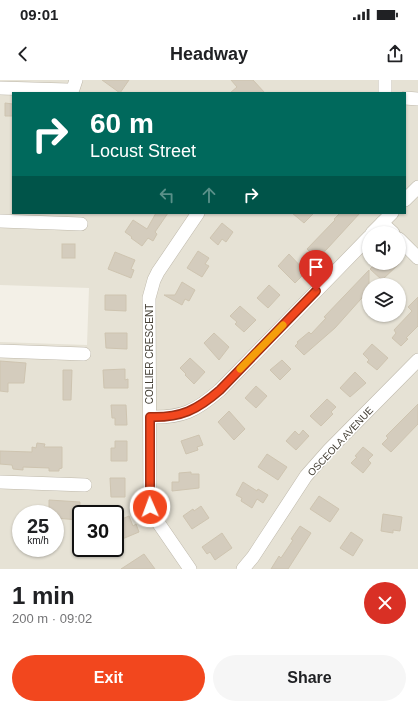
<!DOCTYPE html>
<meta charset="utf-8">
<style>
:root{--surface:#fff;--page:#f6f6f6;--text:#202124;--muted:#757577;--accent:#f2471e}
body{margin:0;font-family:Arial,sans-serif;background:var(--page);color:var(--text);height:100vh;display:flex;flex-direction:column;font-size:15px;white-space:nowrap}
*{box-sizing:border-box;margin:0}
p{font-size:13px;color:var(--muted)}
.icon{flex:none;width:22px;height:22px;fill:none;stroke:currentColor;stroke-width:2;stroke-linecap:round;stroke-linejoin:round}
.map{position:relative;height:489px;overflow:hidden}
.sheet{display:flex;flex-direction:column;background:var(--surface);flex:1}
.sheet>*{flex:none}
.hud{position:absolute;left:12px;top:12px;width:394px;height:122px;border-radius:0px;box-shadow:0 1px 3px #0004;background:#00695c;color:#fff;overflow:hidden}
.controls{position:absolute;left:362px;top:146px;display:grid;gap:8px}
.controls a{display:grid;place-items:center;width:44px;height:44px;border-radius:50%;background:var(--surface);box-shadow:0 1px 3px #0004;font-size:20px}
.speed{position:absolute;left:12px;top:425px;display:flex;gap:8px;font-size:20px;font-weight:700;text-align:center}
.speed>*{display:grid;place-content:center;width:52px;height:52px;border-radius:50%;background:var(--surface);box-shadow:0 1px 3px #0004;line-height:1}
.speed small{font-size:10px;font-weight:400}
.speed .limit{border:2px solid #111;border-radius:6px;background:#fff;color:#111}
.pin{position:absolute;display:grid;place-items:center;width:34px;height:34px;color:#fff;margin:-41px -17px;border-radius:50% 50% 50% 0;rotate:-45deg;box-shadow:0 0 4px #0007}
.pin .icon{rotate:45deg}
.me{position:absolute;width:44px;margin:-22px;rotate:358deg;stroke-linejoin:round;filter:drop-shadow(0 0 3px #0008)}
.turn{display:flex;align-items:center;gap:14px;height:84px;padding:0 12px;font-size:18px}
.turn .icon{width:52px;height:52px;stroke-width:2.5}
.turn b{display:block;font-size:28px;line-height:34px}
.lanes{display:flex;align-items:center;height:38px;padding:0 12px;background:#0003;justify-content:center;gap:20px;direction:ltr}
.lanes .off{opacity:.35}
.round{display:grid;place-items:center;flex:none;width:42px;height:42px;border-radius:21px;background:var(--page)}
.overview{display:flex;align-items:center;justify-content:space-between;height:68px;padding:0 12px}
h1{font-size:24px;font-weight:600;line-height:30px}
.button{display:flex;gap:8px;margin-top:auto;padding:8px 12px}
.button a{flex:1;height:46px;border-radius:24px;background:var(--accent);color:#fff;font-size:16px;font-weight:600;line-height:46px;text-align:center}
.button a+a{background:var(--page);color:var(--text)}
.status{display:flex;justify-content:space-between;align-items:center;height:28px;padding:0 20px;background:var(--surface);direction:ltr}
.status svg{height:11px;fill:currentColor}
header{display:flex;justify-content:space-between;align-items:center;height:52px;padding:0 12px;background:var(--surface);font-size:18px;font-weight:600}
.map>svg:first-child{display:block}
</style>
<div class="status"><b>09:01</b><svg viewBox="0 0 49 12"><path d="M0 12V9h3v3zM5 12V6h3v6zM10 12V3h3v9zM15 12V0h3v12zM26 1h20v11H26zM47 4h2v5h-2z"/></svg></div>
<header><svg class="icon" aria-label="back" viewBox="0 0 24 24"><path d="M15 5l-7 7 7 7"/></svg>Headway<svg class="icon" aria-label="share" viewBox="0 0 24 24"><path d="M12 15V3M7 8l5-5 5 5M5 13v7h14v-7"/></svg></header>
<div class="map">
<svg width="418" height="489" viewBox="0 0 418 489">
<rect width="100%" height="100%" fill="#f3f0e7"/>
<path fill="#e6e2d5" fill-rule="evenodd" d="M0,0H418V489H0V262L87,265L89,208L0,205ZM13,13H405V133H13ZM369,153H399V183H369ZM369,205H399V235H369ZM21,434H55V468H21ZM81,434H115V468H81Z"/>
<g fill="#d4ccbd" stroke="#cec4b0">
<polygon points="102,0 129,0 120,13"/>
<polygon points="231,0 253,0 265,13 230,13 237,7"/>
<polygon points="5,23 13,24 13,36 5,36"/>
<polygon points="156,133 168,133 155,152 157,154 153,161 148,158 142,166 131,158 132,157 125,152 133,140 147,149"/>
<polygon points="292,133 314,133 304,143"/>
<polygon points="340,133 360,133 327,169 317,178 307,169 335,140 334,139"/>
<polygon points="222,143 233,152 226,162 222,159 218,165 210,158"/>
<rect x="62" y="164" width="13" height="14"/>
<polygon points="198,171 209,178 205,184 209,186 202,197 187,188"/>
<polygon points="115,172 135,180 131,189 134,190 131,198 108,189"/>
<polygon points="289,174 306,192 295,203 278,186"/>
<polygon points="376,183 400,183 382,200 370,189"/>
<polygon points="369,190 369,210 335,248 304,275 295,266 298,263 297,262 309,252 311,254 326,238 324,237"/>
<polygon points="182,202 195,210 189,221 185,219 182,225 164,215 175,215"/>
<polygon points="269,205 280,215 268,228 257,218"/>
<polygon points="105,215 126,215 126,231 105,230"/>
<polygon points="418,217 418,246 406,258 408,259 401,266 392,258 396,253 394,250 412,231 408,227"/>
<polygon points="240,226 256,240 244,252 235,244 237,242 230,236"/>
<polygon points="105,253 127,253 127,269 106,268"/>
<polygon points="214,253 229,267 219,280 204,263"/>
<polygon points="372,264 388,278 377,290 367,282 369,280 363,274"/>
<polygon points="190,278 205,292 194,304 185,295 186,294 180,288"/>
<polygon points="282,280 291,289 280,300 270,290"/>
<polygon points="0,281 26,283 24,303 8,303 8,312 0,311"/>
<polygon points="125,289 125,300 128,299 128,308 104,308 103,290"/>
<polygon points="63,290 72,290 71,320 63,320"/>
<polygon points="355,292 366,303 350,317 340,308"/>
<polygon points="256,306 267,316 256,328 245,318"/>
<polygon points="327,319 336,327 331,332 333,334 321,346 310,336"/>
<polygon points="418,324 418,344 391,372 382,364 388,358 386,356"/>
<polygon points="111,325 126,325 127,345 115,345 115,338 112,338"/>
<polygon points="229,331 245,349 234,360 218,342"/>
<polygon points="303,350 309,356 296,370 286,361 295,351 299,355"/>
<polygon points="199,355 203,365 197,367 198,370 186,374 181,361"/>
<polygon points="115,361 127,361 127,381 111,381 111,368 115,368"/>
<polygon points="37,363 45,364 44,367 62,367 62,388 59,389 59,391 49,391 49,388 23,387 23,390 13,389 12,385 0,384 0,371 32,372 32,367 36,368"/>
<polygon points="363,367 373,375 368,380 371,383 363,393 351,383 357,377 355,376"/>
<polygon points="267,374 287,387 278,400 258,387"/>
<polygon points="191,392 191,394 199,394 199,408 172,411 172,402 179,402 179,393"/>
<polygon points="110,398 125,398 125,417 111,417"/>
<polygon points="243,402 257,411 258,409 268,415 263,423 257,419 252,428 241,421 242,418 236,415"/>
<polygon points="319,416 339,429 330,442 310,429"/>
<polygon points="49,420 80,422 79,440 55,438 55,434 49,434"/>
<polygon points="201,426 209,438 192,449 183,436 193,429 194,431"/>
<polygon points="383,434 402,437 400,451 393,450 393,453 381,451"/>
<polygon points="129,436 133,446 136,444 139,452 115,462 115,442"/>
<polygon points="300,446 311,453 288,489 271,489 279,476 281,478 293,460 291,459"/>
<polygon points="351,452 363,460 353,476 340,468"/>
<polygon points="222,453 232,468 215,480 210,472 207,474 202,467"/>
<polygon points="144,474 155,489 121,489"/>
</g>
<g fill="none" stroke-linecap="round" stroke-linejoin="round">
<g stroke="#beb8aa" stroke-width="14">
<g id="minor">
<polyline points="0,8 68,10 73,9 76,0"/>
<polyline points="385,13 385,0"/>
<polyline points="405,18 418,19"/>
<polyline points="405,120 418,107"/>
<polyline points="0,141 81,144"/>
<polyline points="382,143 393,153"/>
<polyline points="372,153 392,133"/>
<polyline points="399,159 418,178"/>
<polyline points="0,271 84,274"/>
<path d="M150,337C182,338 196,331 220,310L369,157"/>
<polyline points="0,402 85,405"/>
<polyline points="190,489 155,438 150,427 149,218 154,200 158,192 198,133"/>
<polyline points="243,489 253,477 306,396 329,370 418,280"/>
</g>
</g>
<use href="#minor" stroke="#fff" stroke-width="13"/>
</g>
<g fill="none" stroke-linecap="round" stroke-linejoin="round">
<g stroke="#9d2e14" stroke-width="10">
<path id="route" d="M150,427V337C181,338 197,330 220,310L316,211"/>
</g>
<use href="#route" stroke="#f2471e" stroke-width="7"/>
<polyline stroke="#f59e0b" stroke-width="7" points="240,289 283,245"/>
</g>
<g text-anchor="middle" stroke-width="3" stroke-linejoin="round" paint-order="stroke">
<g font-size="10" fill="#454036" stroke="#fff">
<text transform="translate(149 274) rotate(-90)" y="4">COLLIER CRESCENT</text>
<text transform="translate(340 361) rotate(-47)" y="4">OSCEOLA AVENUE</text>
</g>
</g>
</svg>
<div class="controls">
<a><svg class="icon" aria-label="sound" viewBox="0 0 24 24"><path d="M4 9h4l5-4v14l-5-4H4zM17 9q2 3 0 6"/></svg></a>
<a><svg class="icon" aria-label="layers" viewBox="0 0 24 24"><path d="M12 4l9 5-9 5-9-5zM3 14l9 5 9-5"/></svg></a>
</div>
<div class="speed"><div>25<small>km/h</small></div><div class="limit">30</div></div>
<div class="pin" style="left:316px;top:211px;background:#d93025"><svg class="icon" aria-label="arrive" viewBox="0 0 24 24"><path d="M6 21V4h12l-3 4 3 4H6"/></svg></div>
<svg class="me" style="left:150px;top:427px" viewBox="-20 -20 40 40"><circle r="17" fill="#f2471e" stroke="#fff" stroke-width="3"/><path d="M0-11L8 9 0 5-8 9z" fill="#fff"/></svg>
<div class="hud">
<div class="turn"><svg class="icon" aria-label="right" viewBox="0 0 24 24"><path d="M7 20v-9h11M14 6l5 5-5 5"/></svg><div><b>60 m</b>Locust Street</div></div>
<div class="lanes"><svg class="icon off" aria-label="left" viewBox="0 0 24 24"><path d="M17 20v-9H6M10 6l-5 5 5 5"/></svg><svg class="icon off" aria-label="ahead" viewBox="0 0 24 24"><path d="M12 20V5M6 11l6-6 6 6"/></svg><svg class="icon" aria-label="right" viewBox="0 0 24 24"><path d="M7 20v-9h11M14 6l5 5-5 5"/></svg></div>
</div>
</div>
<section class="sheet">
<div class="overview"><div><h1>1 min</h1><p>200 m · 09:02</p></div><a class="round" style="background:#d93025;color:#fff"><svg class="icon" aria-label="close" viewBox="0 0 24 24"><path d="M6 6l12 12M18 6L6 18"/></svg></a></div>
<div class="button"><a>Exit</a><a>Share</a></div>
</section>
